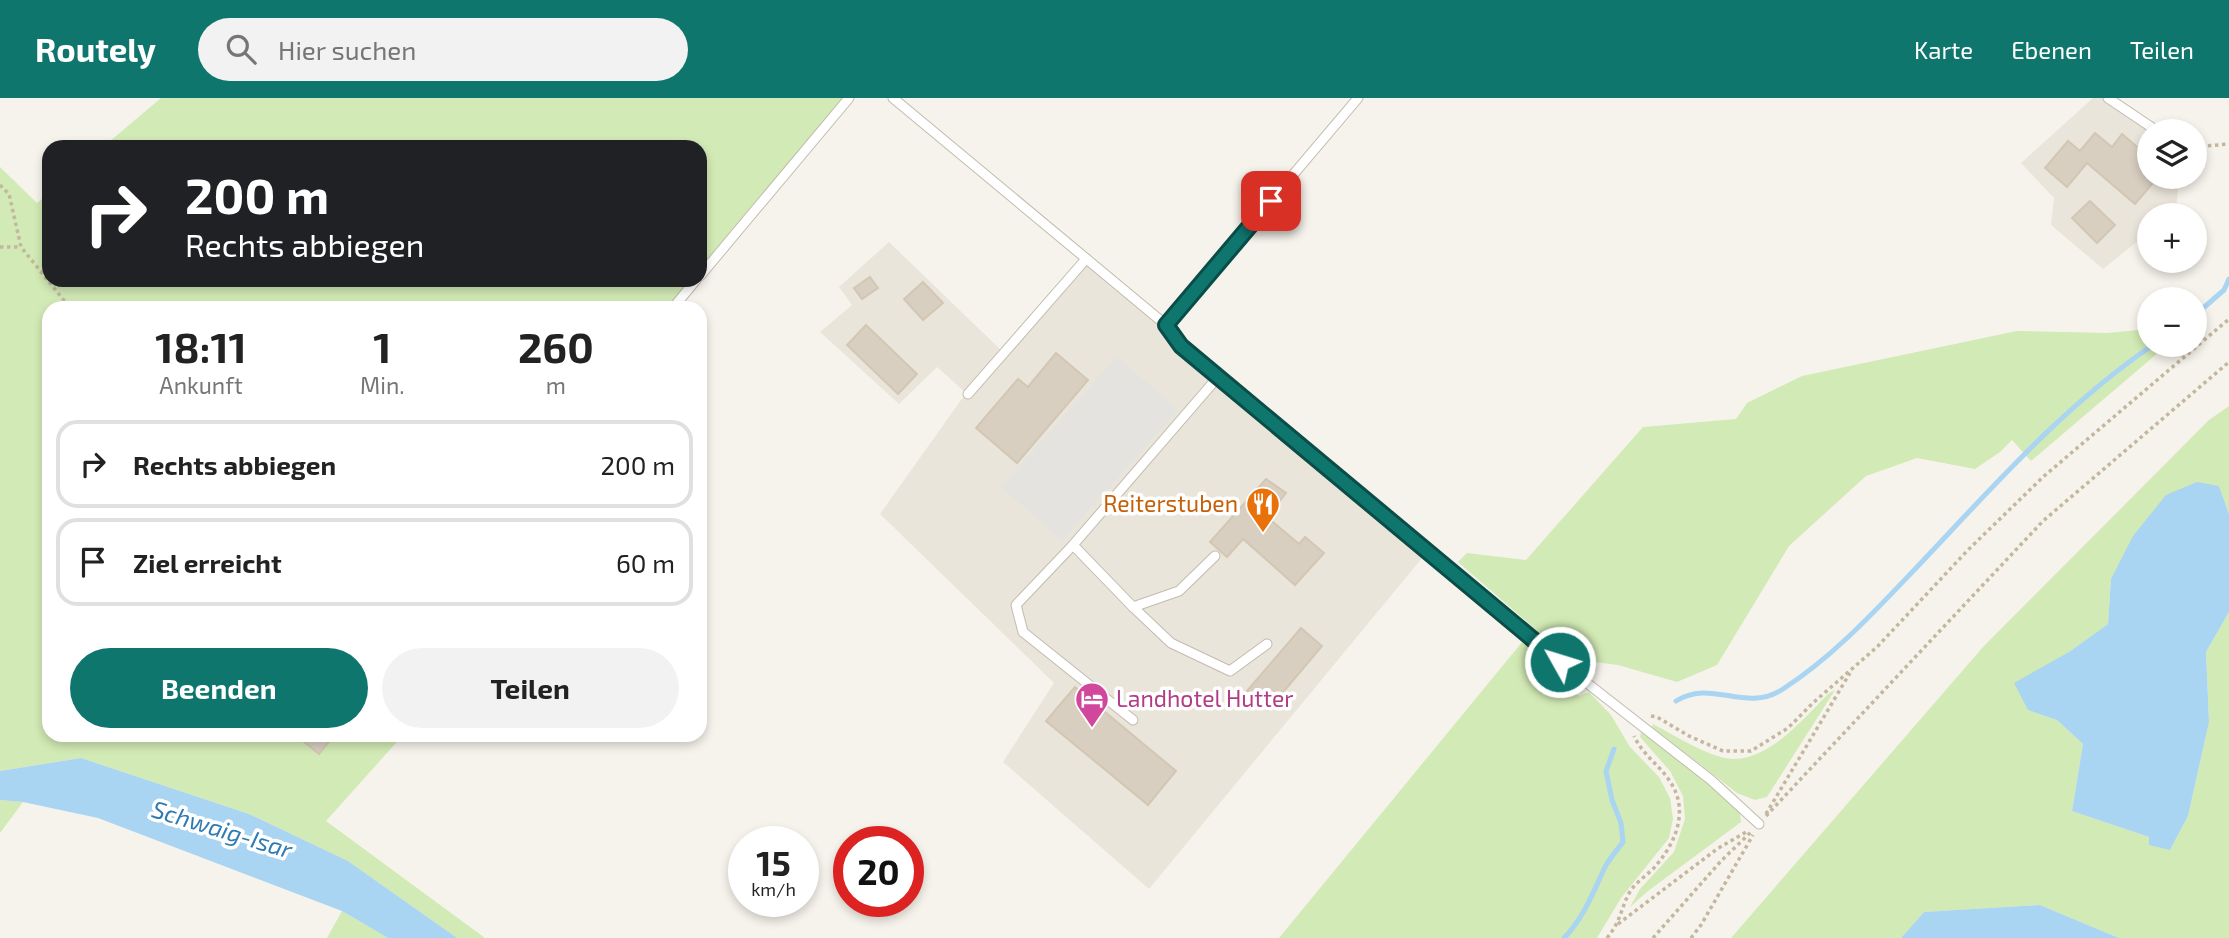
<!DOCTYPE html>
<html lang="de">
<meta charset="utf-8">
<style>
:root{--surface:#fff;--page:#f2f2f2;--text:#222;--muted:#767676;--line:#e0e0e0;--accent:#0f766e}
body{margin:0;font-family:"Exo 2",sans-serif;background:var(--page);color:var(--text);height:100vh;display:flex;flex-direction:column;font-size:26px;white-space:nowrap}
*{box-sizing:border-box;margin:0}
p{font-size:23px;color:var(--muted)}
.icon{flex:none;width:38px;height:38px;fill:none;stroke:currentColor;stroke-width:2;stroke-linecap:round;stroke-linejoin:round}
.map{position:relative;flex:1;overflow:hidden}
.drawer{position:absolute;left:42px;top:203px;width:665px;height:441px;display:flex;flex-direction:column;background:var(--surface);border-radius:21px;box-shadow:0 4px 10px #0003}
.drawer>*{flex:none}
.hud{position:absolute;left:42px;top:42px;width:665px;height:147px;border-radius:21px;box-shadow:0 4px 10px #0003;background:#202124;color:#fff;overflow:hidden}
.fabs{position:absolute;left:2137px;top:21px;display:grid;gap:14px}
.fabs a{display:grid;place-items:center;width:70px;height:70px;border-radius:50%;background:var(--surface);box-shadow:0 4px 10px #0003;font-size:35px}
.speed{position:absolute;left:728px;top:728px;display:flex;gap:14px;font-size:35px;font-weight:700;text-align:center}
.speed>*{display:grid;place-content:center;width:91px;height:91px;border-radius:50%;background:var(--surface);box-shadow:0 4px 10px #0003;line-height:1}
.speed small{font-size:18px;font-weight:400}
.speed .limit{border:10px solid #d22;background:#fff;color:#111}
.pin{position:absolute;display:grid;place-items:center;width:60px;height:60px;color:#fff;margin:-30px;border-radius:14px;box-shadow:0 4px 10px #0006}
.me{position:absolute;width:77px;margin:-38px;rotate:309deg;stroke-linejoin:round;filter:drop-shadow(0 0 5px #0008)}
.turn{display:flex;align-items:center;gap:24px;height:147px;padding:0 28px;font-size:32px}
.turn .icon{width:91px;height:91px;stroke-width:2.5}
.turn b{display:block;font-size:49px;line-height:60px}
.eta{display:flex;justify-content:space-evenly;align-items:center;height:119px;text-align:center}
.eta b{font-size:42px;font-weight:700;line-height:49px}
.primary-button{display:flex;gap:14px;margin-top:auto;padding:14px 28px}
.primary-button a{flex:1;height:80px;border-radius:42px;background:var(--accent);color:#fff;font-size:28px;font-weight:700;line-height:80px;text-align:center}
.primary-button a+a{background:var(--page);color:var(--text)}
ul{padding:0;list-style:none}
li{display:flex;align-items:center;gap:21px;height:88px;margin:0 14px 10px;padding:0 14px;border:4px solid var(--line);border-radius:21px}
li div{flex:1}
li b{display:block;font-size:26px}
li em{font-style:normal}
header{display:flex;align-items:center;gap:42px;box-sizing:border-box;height:98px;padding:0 35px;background:var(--accent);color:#fff}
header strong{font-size:33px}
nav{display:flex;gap:38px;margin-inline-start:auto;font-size:24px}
.search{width:490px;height:63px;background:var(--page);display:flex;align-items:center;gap:18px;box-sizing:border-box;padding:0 24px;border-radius:38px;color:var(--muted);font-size:26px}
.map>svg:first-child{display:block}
</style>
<header>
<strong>Routely</strong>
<div class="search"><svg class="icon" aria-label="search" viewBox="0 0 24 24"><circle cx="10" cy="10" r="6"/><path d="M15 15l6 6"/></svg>Hier suchen</div>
<nav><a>Karte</a><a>Ebenen</a><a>Teilen</a></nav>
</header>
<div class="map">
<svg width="2229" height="840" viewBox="0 0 2229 840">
<rect width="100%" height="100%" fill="#f6f3ec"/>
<g fill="#eae5da">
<polygon points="2093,0 2107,0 2152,33 2149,33 2149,79 2179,79 2176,112 2169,117 2149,117 2149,134 2103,171 2051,127 2054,100 2021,65"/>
<polygon points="889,144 1004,255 1086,161 1166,227 1181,248 1427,454 1149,791 1003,664 1054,585 880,416 966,295 937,269 899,306 820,234 852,207 839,189"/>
</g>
<g fill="#d2eab5">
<polygon points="161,0 849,0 700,177 700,49 103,49"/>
<polygon points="0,69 37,105 49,95 49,182 696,182 672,210 49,210 49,637 403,637 326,723 485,840 457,840 348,763 249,716 81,660 0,673"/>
<polygon points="2148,231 2149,247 2166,248 2031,363 2012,342 2000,354 1975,371 1917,360 1866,378 1789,448 1717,567 1677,584 1618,567 1570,561 1458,464 1467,455 1526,462 1643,329 1736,321 1747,305 1802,278 2017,233 2108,235"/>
<polygon points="2229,308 2229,416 2219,388 2111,481 2108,526 2069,554 2028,612 2057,622 2083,646 2072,713 2149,739 2170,752 2188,718 2209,624 2206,554 2229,514 2229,840 2119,840 2040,807 1924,814 1901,840 1731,840 1983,549 2209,322"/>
<polygon points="1523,543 1579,598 1589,594 1611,617 1630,649 1659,679 1670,700 1673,721 1669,740 1621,800 1597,840 1279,840"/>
<path d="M1835,592L1767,699L1755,702L1737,695L1652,629L1653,626C1674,637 1710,660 1733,661C1770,662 1805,619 1829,595Z"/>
<polygon points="1641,634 1726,699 1740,715 1741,724 1648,793 1630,809 1640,791 1674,754 1685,721 1683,698 1670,673 1640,639"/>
<polygon points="0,702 23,704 0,735"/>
<polygon points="342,813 388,840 327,840"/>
</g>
<polygon fill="#e5e3e0" points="1117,258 1178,312 1062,443 1001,389"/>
<g fill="#a9d4f2">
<polygon points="2197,384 2219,388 2229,416 2229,514 2206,554 2209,624 2188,718 2170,752 2149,747 2149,739 2072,713 2083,646 2057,622 2028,612 2014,585 2069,554 2108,526 2111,481 2133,438 2166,397"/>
<polygon points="81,660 249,716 348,763 457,840 388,840 342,813 98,720 23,704 0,702 0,673"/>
<polygon points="2040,807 2119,840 1901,840 1924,814"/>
</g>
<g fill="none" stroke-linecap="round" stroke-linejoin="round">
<g stroke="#a9d4f2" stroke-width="5">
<polyline points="2194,218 2224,192 2229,181"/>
<path d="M1676,603C1712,580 1745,616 1783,591C1833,559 1876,512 1917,469C1991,391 2063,308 2153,247"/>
<path d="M1564,840C1584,820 1594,792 1606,767C1611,759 1617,752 1623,744L1621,725L1612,702L1606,673L1614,651"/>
</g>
</g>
<g fill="#d8cfc1" stroke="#d3c7b4" stroke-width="2">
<polygon points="2095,35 2112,49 2122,36 2149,59 2149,79 2158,79 2135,106 2087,65 2067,89 2045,70 2068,43 2080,53"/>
<polygon points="2090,103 2115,127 2097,145 2072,120"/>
<polygon points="870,179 878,190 862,201 854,190"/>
<polygon points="923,184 943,205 923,222 904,201"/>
<polygon points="866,227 917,276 898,296 847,247"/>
<polygon points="1056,255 1088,282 1017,365 976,330 1018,281 1028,289"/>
<polygon points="1266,381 1286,395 1267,419 1299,446 1305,439 1324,455 1295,487 1243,441 1227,459 1210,444"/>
<polygon points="1301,530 1322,548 1268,612 1247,593"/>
<polygon points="1075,589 1176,673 1148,707 1046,623"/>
<polygon points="296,637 334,637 319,656"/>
</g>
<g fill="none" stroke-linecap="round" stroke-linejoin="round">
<g stroke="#c2bbae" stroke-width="11">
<g id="lane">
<polyline points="893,0 1166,227 1181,248 1578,578 1711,682 1759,726"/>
<polyline points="2108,0 2157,33"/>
<polyline points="700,178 849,0"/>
<polyline points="673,210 696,182"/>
<polyline points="1166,227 1358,0"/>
<polyline points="968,296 1086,161"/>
<polyline points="1073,447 1016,507 1023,534 1133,622"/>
<polyline points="1215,458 1179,493 1133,509 1073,447 1218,279"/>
<polyline points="1133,509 1171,545 1230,573 1267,546"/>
</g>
</g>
<g stroke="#c4b79f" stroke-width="3.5" stroke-dasharray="3.5 3.5" stroke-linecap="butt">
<polyline points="2194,49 2229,46"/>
<polyline points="0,87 9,96 21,149 70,210"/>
<polyline points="0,149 21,149"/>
<polyline points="1651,618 1657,619 1689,638 1723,653 1751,653 1788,630 1814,604 1877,549 1967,453 2043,379 2229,221"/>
<polyline points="1766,716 1850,575"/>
<polyline points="1766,718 2043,423 2229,264"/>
<polyline points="1618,826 1717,751 1748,733"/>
<path d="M1607,840C1622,822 1621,808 1631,792C1638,782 1651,775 1658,765C1677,742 1688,712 1671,685C1660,667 1644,659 1634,638"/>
<polyline points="1653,840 1721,763 1751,734"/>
<polyline points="1691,840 1701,827 1753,737"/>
</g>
<use href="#lane" stroke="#fff" stroke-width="9"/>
</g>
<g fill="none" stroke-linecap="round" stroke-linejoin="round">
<g stroke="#0a4d48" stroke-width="18">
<polyline id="route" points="1271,103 1166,227 1181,248 1560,564"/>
</g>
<use href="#route" stroke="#0f766e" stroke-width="12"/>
</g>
<defs>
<g id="restaurant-pin" transform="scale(1.75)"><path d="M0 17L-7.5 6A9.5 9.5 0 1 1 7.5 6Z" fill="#e8710a" stroke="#fff"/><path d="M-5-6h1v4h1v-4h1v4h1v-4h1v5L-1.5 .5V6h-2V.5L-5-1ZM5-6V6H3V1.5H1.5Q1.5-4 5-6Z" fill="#fff"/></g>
<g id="hotel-pin" transform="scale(1.75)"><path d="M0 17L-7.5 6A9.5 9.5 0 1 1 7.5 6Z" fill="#d1479c" stroke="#fff"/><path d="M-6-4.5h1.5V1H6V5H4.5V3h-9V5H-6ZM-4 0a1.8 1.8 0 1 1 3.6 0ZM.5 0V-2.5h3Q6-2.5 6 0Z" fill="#fff"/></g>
</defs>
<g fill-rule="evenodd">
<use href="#restaurant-pin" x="1263" y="406"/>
<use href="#hotel-pin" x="1092" y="601"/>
</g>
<g text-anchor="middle" stroke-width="7" stroke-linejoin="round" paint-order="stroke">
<g font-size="23" fill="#c56008" stroke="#fff" text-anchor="end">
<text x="1238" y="414">Reiterstuben</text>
</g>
<g font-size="23" fill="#b23c85" stroke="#fff" text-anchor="start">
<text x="1116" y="609">Landhotel Hutter</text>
</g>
<g font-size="24" font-style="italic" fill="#2e7ab2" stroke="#fff">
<text transform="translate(222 732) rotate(17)" y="8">Schwaig-Isar</text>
</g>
</g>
</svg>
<div class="fabs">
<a><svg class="icon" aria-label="layers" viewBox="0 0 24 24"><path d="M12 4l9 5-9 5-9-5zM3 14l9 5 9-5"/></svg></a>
<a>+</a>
<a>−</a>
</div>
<div class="speed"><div>15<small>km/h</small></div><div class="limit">20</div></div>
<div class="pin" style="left:1271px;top:103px;background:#d93025"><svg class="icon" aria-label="arrive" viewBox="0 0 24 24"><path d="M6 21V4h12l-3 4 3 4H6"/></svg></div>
<svg class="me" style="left:1560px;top:564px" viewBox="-20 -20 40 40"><circle r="17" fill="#0f766e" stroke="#fff" stroke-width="3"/><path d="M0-11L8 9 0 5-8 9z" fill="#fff"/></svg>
<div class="hud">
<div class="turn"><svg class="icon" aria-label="right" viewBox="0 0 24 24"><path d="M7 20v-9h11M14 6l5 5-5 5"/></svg><div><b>200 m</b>Rechts abbiegen</div></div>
</div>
<section class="drawer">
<div class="eta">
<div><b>18:11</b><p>Ankunft</p></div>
<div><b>1</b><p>Min.</p></div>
<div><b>260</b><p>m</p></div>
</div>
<ul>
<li><svg class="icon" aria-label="right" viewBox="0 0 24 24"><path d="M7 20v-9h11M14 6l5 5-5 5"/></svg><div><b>Rechts abbiegen</b></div><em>200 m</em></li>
<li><svg class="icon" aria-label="arrive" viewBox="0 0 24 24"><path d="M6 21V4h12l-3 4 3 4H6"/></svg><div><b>Ziel erreicht</b></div><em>60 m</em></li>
</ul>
<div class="primary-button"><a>Beenden</a><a>Teilen</a></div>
</section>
</div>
